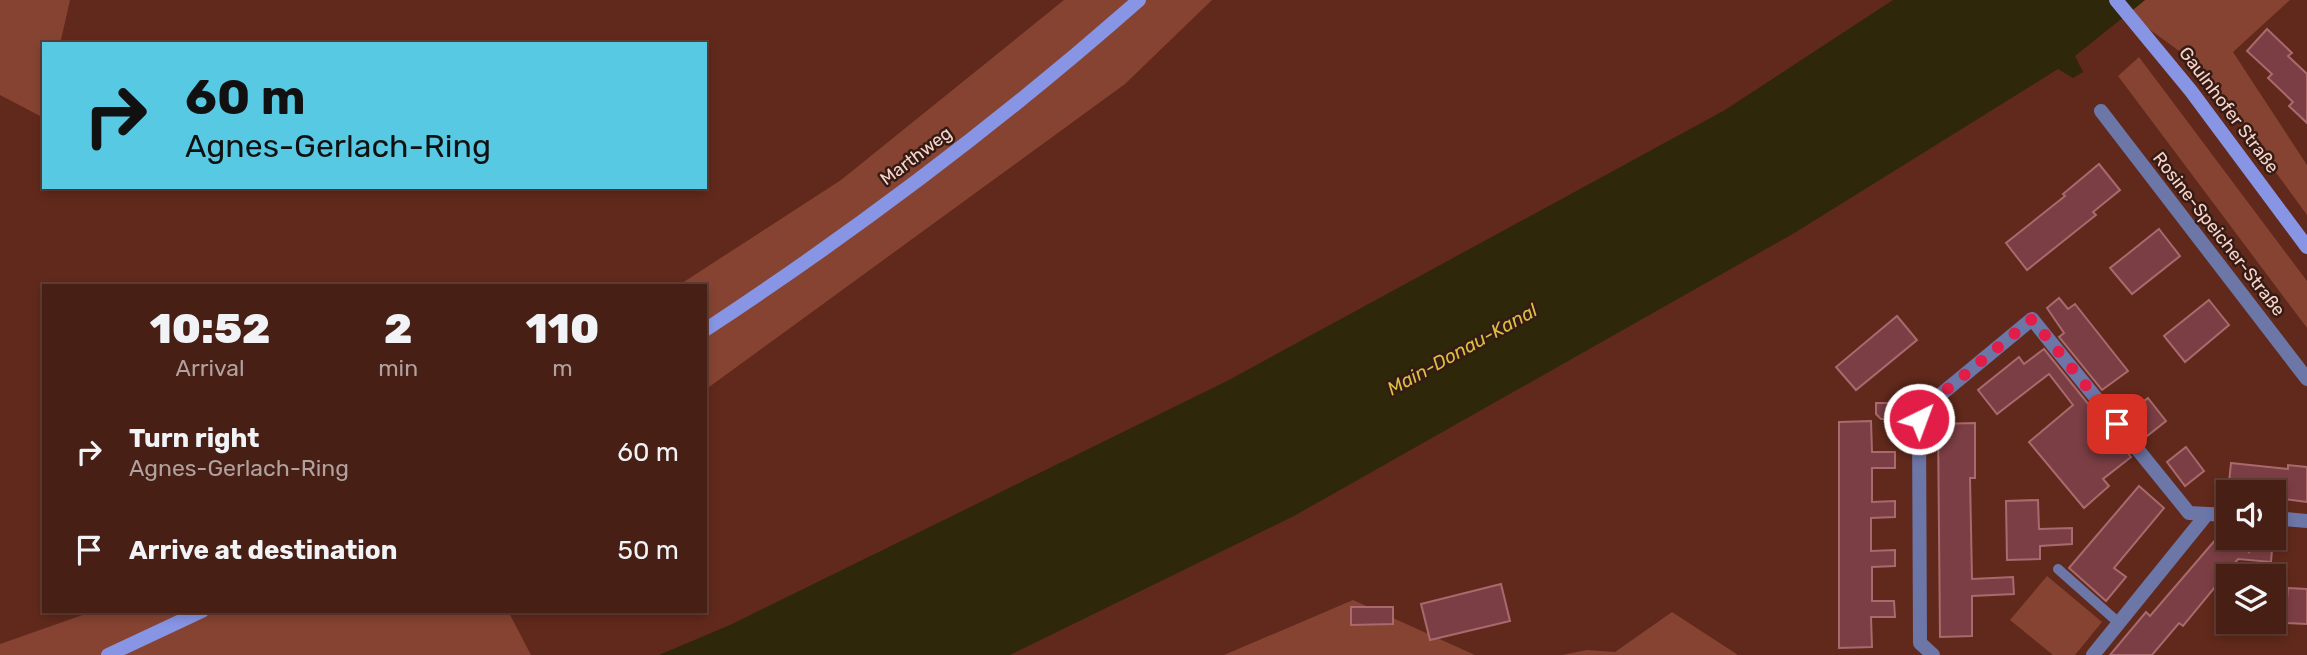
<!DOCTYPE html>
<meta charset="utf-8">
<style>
:root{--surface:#481f14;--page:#4f271d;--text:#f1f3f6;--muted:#b1a2a0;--line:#603d34}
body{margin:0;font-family:Rubik,sans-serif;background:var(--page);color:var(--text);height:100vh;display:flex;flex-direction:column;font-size:26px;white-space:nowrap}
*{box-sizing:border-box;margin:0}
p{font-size:23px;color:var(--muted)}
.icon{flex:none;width:38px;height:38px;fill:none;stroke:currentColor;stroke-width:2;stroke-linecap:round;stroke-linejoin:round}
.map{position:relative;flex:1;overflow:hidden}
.details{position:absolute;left:42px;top:284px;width:665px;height:329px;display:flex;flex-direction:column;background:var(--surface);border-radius:0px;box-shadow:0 4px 10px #0003,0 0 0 2px var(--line)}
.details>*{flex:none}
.banner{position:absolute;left:42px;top:42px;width:665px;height:147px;border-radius:0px;box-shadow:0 4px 10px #0003,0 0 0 2px var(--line);background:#57c9e3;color:#111;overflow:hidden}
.buttons{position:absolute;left:2216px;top:480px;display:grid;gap:14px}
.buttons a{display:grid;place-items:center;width:70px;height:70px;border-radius:0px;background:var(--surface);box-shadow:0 4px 10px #0003,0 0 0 2px var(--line);font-size:35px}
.pin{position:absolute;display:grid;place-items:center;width:60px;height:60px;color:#fff;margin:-30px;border-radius:14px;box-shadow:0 4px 10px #0006}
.me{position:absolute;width:77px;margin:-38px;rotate:42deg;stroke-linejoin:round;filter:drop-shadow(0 0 5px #0008)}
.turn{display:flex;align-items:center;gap:24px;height:147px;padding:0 28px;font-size:32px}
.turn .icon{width:91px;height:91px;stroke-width:2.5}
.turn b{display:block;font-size:49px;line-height:60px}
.eta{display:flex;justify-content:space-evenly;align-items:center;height:119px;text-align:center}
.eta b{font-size:42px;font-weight:800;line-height:49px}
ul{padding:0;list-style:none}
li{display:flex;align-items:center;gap:21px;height:98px;padding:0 28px}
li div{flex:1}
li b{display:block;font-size:26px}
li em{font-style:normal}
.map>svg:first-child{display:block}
</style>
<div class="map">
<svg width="2307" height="655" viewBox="0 0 2307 655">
<rect width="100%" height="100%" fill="#60291b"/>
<g fill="#864332">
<polygon points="0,0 70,0 60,44 44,44 42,117 0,95"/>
<polygon points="1064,0 1212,0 1125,84 705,390 705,285 679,285 841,180"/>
<polygon points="2145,0 2290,0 2233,52 2307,165 2307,215 2196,63 2128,14"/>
<polygon points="2139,57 2307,281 2307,328 2118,76"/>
<polygon points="2047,576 2102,622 2075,655 2053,655 2010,620"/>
<polygon points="1353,600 1475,655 1224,655"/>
<polygon points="94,611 508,611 531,655 0,655 0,644"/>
<polygon points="1672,612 1738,655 1562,655 1587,650 1615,652"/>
</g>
<polygon fill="#2e270a" points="1893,0 2145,0 2075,56 2083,72 2073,78 2058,69 1796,232 1294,516 1010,655 659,655 730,625 1227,381 1725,110"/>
<g fill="#7b3e44" stroke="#aa696d" stroke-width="2">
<polygon points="2267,29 2292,53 2288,56 2307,74 2307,123 2289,106 2293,102 2268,78 2272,74 2247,51"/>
<polygon points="2099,164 2120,190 2093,212 2096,215 2027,270 2006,243 2065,196 2063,194"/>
<polygon points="2159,229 2180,256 2132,294 2110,268"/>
<polygon points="2059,298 2068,309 2075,304 2128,371 2102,390 2059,337 2064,333 2047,308"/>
<polygon points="2209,300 2229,325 2185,362 2164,336"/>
<polygon points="1897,316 1917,340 1856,390 1836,367"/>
<polygon points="2044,349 2131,457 2103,479 2109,486 2084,508 2029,442 2073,405 2049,374 1997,414 1978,390 2019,357 2024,364"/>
<polygon points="2148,398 2166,421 2142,440 2124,417"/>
<polygon points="1876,403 1895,403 1896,419 1881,419 1876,414"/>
<polygon points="1871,421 1872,452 1895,452 1895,468 1872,468 1872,502 1895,501 1895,517 1871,518 1871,551 1895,550 1895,566 1872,567 1872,601 1894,601 1895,617 1871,617 1872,647 1839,648 1839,422"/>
<polygon points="1975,423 1975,478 1970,478 1972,579 2013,577 2014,594 1972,596 1972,636 1940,637 1938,424"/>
<polygon points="2186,447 2204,471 2185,486 2167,462"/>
<polygon points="2231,463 2288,469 2288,465 2307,467 2307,502 2284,499 2285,492 2228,492"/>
<polygon points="2139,486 2164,508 2114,568 2126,577 2106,601 2069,568"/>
<polygon points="2038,500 2039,529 2072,528 2072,544 2040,546 2040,559 2007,560 2006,501"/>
<polygon points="2223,531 2249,552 2250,537 2273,537 2271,562 2238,559 2183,626 2179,623 2152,655 2110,655 2146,612 2150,616"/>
<polygon points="1501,584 1510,621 1430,640 1421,604"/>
<polygon points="2288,588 2307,589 2307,624 2285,623"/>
<polygon points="1351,607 1393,607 1393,624 1351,625"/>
</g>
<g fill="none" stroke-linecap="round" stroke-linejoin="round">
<polyline stroke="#6c76a7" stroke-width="10" points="2058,569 2120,624"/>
<g stroke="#6c76a7" stroke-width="14">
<polyline points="2101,111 2307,379"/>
<polyline points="2273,518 2307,521"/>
<polyline points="1933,655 1920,643 1919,419 1922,410 2032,319 2189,513 2228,515"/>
<polyline points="2093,655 2207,514"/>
</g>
<g stroke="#8795e4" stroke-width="14">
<polyline points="2116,0 2191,91 2307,247"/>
<path d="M705,330C857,230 1003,120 1139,0"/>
<polyline points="108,655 202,611"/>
</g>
</g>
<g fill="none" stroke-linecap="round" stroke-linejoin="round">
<polyline stroke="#e11d48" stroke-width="12" stroke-dasharray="0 21.6" points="1919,419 1922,410 2032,319 2117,424"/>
</g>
<g text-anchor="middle" stroke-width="5" stroke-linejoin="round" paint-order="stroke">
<g font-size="18" fill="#f8d4cb" stroke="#341b14">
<text transform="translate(2229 110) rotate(53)" y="6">Gaulnhofer Straße</text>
<text transform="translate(916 156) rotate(-37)" y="6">Marthweg</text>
<text transform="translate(2219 234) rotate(52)" y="6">Rosine-Speicher-Straße</text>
</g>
<g font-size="19" font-style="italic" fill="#dcbe42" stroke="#341b14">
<text transform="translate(1462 349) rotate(-29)" y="7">Main-Donau-Kanal</text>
</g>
</g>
</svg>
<div class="buttons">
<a><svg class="icon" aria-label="sound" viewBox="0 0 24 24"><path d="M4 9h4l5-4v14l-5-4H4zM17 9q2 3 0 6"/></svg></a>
<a><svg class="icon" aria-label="layers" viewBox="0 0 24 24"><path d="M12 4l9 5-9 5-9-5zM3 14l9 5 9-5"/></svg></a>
</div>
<div class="pin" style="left:2117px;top:424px;background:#d93025"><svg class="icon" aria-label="arrive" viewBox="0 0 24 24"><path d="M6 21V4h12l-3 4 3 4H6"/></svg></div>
<svg class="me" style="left:1919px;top:419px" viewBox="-20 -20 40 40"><circle r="17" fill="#e11d48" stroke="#fff" stroke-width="3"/><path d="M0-11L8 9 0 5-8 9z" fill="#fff"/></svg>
<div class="banner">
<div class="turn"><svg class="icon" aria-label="right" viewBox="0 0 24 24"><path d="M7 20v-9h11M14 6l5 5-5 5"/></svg><div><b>60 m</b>Agnes-Gerlach-Ring</div></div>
</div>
<section class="details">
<div class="eta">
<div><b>10:52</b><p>Arrival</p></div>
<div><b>2</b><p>min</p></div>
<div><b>110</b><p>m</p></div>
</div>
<ul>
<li><svg class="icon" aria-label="right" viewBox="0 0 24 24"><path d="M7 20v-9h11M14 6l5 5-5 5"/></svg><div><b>Turn right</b><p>Agnes-Gerlach-Ring</p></div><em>60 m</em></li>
<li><svg class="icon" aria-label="arrive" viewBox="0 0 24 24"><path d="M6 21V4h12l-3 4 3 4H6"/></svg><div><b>Arrive at destination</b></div><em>50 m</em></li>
</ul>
</section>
</div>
